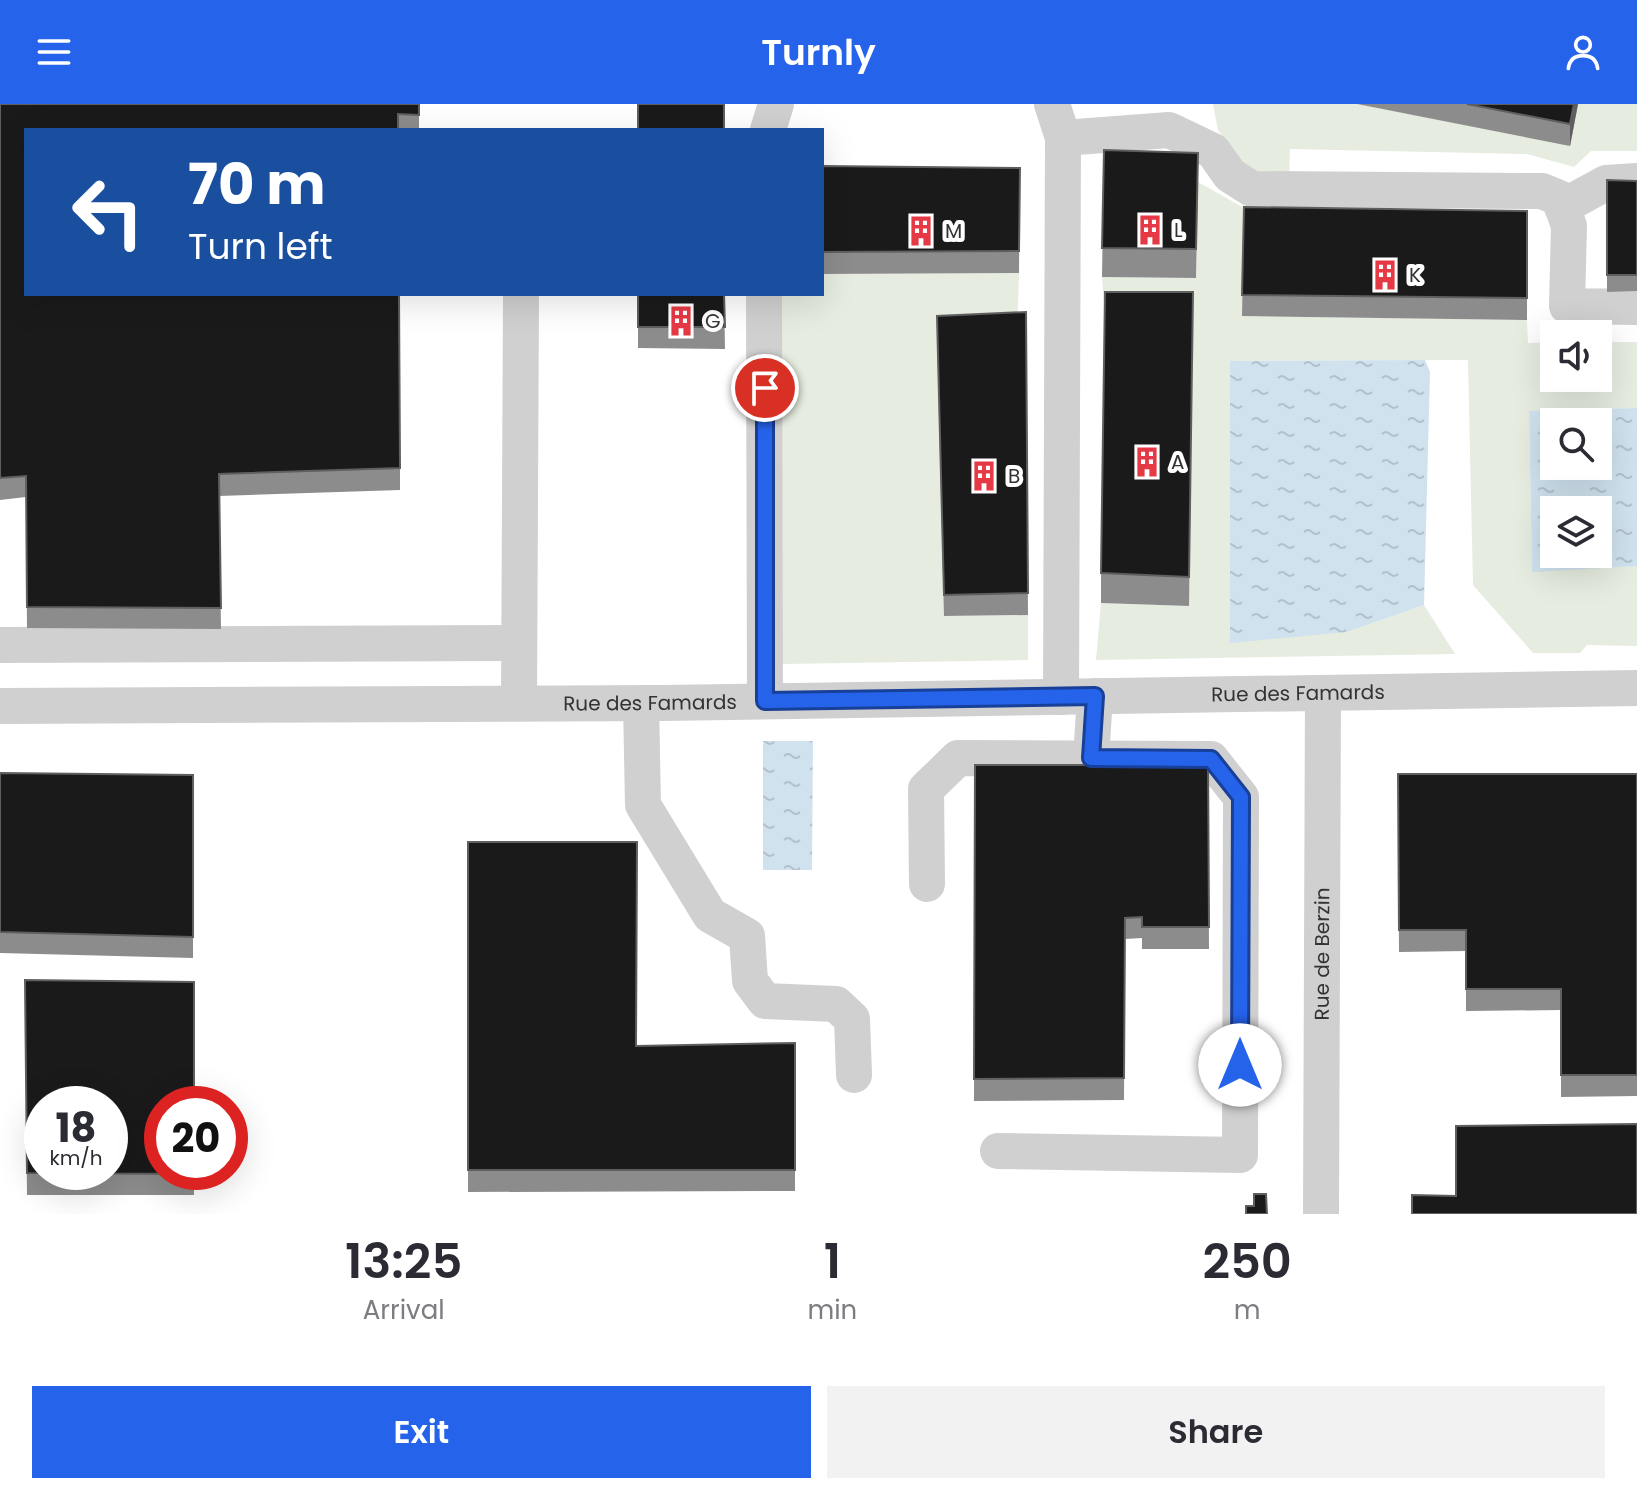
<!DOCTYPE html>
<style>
:root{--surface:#fff;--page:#f2f2f3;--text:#2b2b33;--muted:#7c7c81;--accent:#2563eb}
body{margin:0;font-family:Poppins,sans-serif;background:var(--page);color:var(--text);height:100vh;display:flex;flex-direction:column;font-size:30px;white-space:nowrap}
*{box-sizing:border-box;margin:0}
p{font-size:26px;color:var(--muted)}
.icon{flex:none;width:44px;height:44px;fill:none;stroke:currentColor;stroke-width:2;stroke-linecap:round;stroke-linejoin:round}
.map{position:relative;height:1110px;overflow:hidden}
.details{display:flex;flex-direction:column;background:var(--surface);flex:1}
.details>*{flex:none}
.top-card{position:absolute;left:24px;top:24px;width:800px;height:168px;border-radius:0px;box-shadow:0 8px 32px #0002;background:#1a4fa0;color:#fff;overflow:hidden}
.controls{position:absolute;left:1540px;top:216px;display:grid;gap:16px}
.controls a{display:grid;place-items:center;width:72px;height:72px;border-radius:0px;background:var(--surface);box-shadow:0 8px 32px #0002;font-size:40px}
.speed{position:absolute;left:24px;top:982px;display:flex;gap:16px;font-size:40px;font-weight:700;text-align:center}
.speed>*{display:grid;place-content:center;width:104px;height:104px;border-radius:50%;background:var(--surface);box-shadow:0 8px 32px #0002;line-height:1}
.speed small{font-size:20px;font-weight:400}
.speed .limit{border:12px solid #d22;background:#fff;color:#111}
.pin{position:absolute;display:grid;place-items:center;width:68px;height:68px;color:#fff;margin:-34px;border:4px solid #fff;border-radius:50%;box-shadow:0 2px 8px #0007}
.me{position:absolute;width:88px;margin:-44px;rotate:0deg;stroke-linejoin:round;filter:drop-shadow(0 0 6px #0008)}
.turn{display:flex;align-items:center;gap:28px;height:168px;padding:0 32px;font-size:36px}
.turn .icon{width:104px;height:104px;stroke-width:2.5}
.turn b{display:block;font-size:56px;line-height:68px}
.eta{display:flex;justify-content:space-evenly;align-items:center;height:136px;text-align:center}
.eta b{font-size:48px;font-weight:600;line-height:56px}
.cta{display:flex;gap:16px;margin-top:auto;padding:16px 32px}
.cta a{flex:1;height:92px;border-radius:0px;background:var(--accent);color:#fff;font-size:32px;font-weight:600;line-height:92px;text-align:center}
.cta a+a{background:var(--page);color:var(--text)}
header{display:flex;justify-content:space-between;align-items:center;height:104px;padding:0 32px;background:var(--accent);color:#fff;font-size:36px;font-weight:600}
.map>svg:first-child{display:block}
</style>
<header><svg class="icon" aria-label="menu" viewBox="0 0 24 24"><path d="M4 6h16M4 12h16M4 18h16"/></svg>Turnly<svg class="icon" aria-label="person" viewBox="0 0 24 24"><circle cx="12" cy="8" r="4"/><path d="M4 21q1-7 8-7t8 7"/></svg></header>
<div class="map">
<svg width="1637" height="1110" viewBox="0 0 1637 1110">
<defs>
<pattern id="water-ripples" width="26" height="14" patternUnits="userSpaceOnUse" patternTransform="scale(2)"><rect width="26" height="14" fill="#cfe2ee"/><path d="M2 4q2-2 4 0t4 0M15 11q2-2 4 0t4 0" fill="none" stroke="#b2c2cd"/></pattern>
</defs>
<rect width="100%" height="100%" fill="#fff"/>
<g fill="#e6ecdf">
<polygon points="1213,0 1357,0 1570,41 1578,0 1637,0 1637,47 1591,47 1574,63 1527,50 1290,45 1289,73 1250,71 1218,26"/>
<polygon points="1198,78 1246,105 1242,212 1527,216 1528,239 1554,238 1554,274 1598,274 1598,238 1637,238 1637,304 1529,308 1532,467 1637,462 1637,542 1587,541 1580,549 1533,549 1473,481 1468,256 1231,257 1347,528 1424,501 1455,550 1096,556 1101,499 1188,502 1105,217 1102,173 1196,174"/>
<polygon points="1019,169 1017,230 944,512 1028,511 1028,556 782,560 782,190 822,190 822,170"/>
</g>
<g fill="url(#water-ripples)" fill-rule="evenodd">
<polygon points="1425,256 1430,268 1424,501 1347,528 1230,539 1230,257"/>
<path d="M1637,304V462L1532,468L1529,307ZM1554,318H1598V362H1554ZM1554,406H1598V450H1554Z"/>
<polygon points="763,637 813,637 812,766 763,766"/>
</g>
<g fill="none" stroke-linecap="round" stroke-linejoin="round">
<g stroke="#d0d0d0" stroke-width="36">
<polyline points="1052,0 1063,34"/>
<polyline points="768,26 776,0"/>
<polyline points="1562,103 1606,79 1637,77"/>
<polyline points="764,190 765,597"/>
<polyline points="0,541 519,539"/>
<polyline points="1061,593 1063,34 1169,26 1213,47 1230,71 1252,85 1542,87 1559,94 1569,122 1567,202 1637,203"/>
<polyline points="519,599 521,190"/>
<polyline points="641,599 643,701 710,811 747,832 750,877 765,897 836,900 852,915 854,971"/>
<path id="s1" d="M0,602L663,599L1637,584"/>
<polyline points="1091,654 1095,592"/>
<polyline points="927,780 926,685 958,654 1211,655 1241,693 1240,1051 998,1047"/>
<path id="s2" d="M1321,1110L1323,589"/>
</g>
</g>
<g fill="#8c8c8c">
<polygon points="0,0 419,0 419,26 26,26 400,364 400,386 219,392 221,525 27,524 26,393 0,396"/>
<polygon points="1357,0 1578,0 1570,42"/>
<polygon points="1104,46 1198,78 1196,174 1102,173"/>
<polygon points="822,62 1020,64 1019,169 822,170"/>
<polygon points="1607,76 1637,77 1637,187 1607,188"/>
<polygon points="1244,103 1527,107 1527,216 1242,212"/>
<polygon points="1193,188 1189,502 1101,499 1101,469"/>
<polygon points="638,190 724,190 725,245 638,244"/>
<polygon points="1026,208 1028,511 944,512 937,233"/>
<polygon points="1208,655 1209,845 1142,845 1142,834 1125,835 1124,996 974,997 975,661 1124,661"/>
<polygon points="0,669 193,671 193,854 0,849"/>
<polygon points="1398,670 1637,670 1637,992 1561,993 1561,906 1466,907 1466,847 1399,848"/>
<polygon points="468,738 636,942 795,939 795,1087 468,1088"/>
<polygon points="25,876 194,1068 194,1091 27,1091"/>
</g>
<polygon fill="#5f5f5f" points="1574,0 1578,0 1570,42 1570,20"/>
<g fill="#1a1a1a" stroke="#5f5f5f" stroke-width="2" fill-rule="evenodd">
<polygon points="0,0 419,0 419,11 398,10 398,26 26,26 26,190 399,190 400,364 219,370 221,504 27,503 26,372 0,374"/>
<rect x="638" y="0" width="86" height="26"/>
<polygon points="1467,0 1574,0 1570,20"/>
<polygon points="1104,46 1198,49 1196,145 1102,144"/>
<polygon points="822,62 1020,64 1019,147 822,148"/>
<polygon points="1607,76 1637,77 1637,171 1607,171"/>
<polygon points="1244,103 1527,107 1527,194 1242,191"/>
<polygon points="1105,188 1193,188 1189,473 1101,469"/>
<polygon points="638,190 724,190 725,223 638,223"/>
<polygon points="1026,208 1028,489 944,491 937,212"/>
<polygon points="1124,653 1208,655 1209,823 1142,823 1142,813 1125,814 1124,974 974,975 975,661 1124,661"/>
<polygon points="0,669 193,671 193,833 0,828"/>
<polygon points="1398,670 1637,670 1637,971 1561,971 1561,885 1466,885 1466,826 1399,826"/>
<polygon points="468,738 637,738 636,942 795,939 795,1066 468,1066"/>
<path d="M25,876L194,878V1000H162V1068H194V1070L27,1069ZM42,1000H110V1068H42Z"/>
<polygon points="1637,1020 1637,1110 1412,1110 1412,1091 1456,1092 1456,1022"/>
<polygon points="1254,1090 1266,1090 1267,1110 1246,1110 1246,1102 1254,1102"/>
</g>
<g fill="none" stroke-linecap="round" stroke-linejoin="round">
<g stroke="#184099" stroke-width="20">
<polyline id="route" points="765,284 765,597 1095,592 1091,654 1211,655 1241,693 1240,961"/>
</g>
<use href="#route" stroke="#2563eb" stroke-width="14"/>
</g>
<defs>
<g id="building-bare" transform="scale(2.4)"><path d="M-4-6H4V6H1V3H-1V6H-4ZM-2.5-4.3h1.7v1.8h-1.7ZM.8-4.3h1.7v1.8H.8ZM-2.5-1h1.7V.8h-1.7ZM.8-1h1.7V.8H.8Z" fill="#e63946" stroke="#fff" stroke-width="2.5" paint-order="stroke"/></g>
</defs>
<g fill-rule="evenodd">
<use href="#building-bare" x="1150" y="126"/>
<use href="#building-bare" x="921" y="127"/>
<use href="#building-bare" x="1385" y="171"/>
<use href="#building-bare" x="681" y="217"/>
<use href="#building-bare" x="1147" y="358"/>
<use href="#building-bare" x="984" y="372"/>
</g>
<g text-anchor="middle" stroke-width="8" stroke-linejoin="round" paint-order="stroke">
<g font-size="20" fill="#333" stroke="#fff" text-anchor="start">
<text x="1174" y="133">L</text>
<text x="945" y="134">M</text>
<text x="1409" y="178">K</text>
<text x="705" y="224">G</text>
<text x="1171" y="365">A</text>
<text x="1008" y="379">B</text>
</g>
<g font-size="20" fill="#333" stroke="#fff">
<text dy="7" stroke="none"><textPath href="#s1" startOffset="1298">Rue des Famards</textPath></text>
<text dy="7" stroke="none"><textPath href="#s1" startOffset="650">Rue des Famards</textPath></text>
<text dy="7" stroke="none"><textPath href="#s2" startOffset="260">Rue de Berzin</textPath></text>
</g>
</g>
</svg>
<div class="controls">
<a><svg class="icon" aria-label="sound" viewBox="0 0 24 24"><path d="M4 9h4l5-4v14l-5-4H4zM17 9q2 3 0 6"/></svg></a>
<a><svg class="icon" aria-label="search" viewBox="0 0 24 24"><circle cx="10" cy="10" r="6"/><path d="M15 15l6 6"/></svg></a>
<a><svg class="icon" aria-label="layers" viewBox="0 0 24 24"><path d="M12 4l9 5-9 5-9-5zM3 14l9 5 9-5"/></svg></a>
</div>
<div class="speed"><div>18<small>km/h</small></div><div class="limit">20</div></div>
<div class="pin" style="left:765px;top:284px;background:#d93025"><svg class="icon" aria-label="arrive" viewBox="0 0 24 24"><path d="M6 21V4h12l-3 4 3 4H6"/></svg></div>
<svg class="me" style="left:1240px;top:961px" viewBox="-20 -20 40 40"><circle r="19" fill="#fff"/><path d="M0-13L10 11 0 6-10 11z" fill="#2563eb"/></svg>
<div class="top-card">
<div class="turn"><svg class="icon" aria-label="left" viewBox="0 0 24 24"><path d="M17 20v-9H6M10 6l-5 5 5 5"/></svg><div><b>70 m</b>Turn left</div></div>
</div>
</div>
<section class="details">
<div class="eta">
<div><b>13:25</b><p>Arrival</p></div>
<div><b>1</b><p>min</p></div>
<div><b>250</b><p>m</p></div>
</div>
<div class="cta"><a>Exit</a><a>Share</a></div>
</section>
